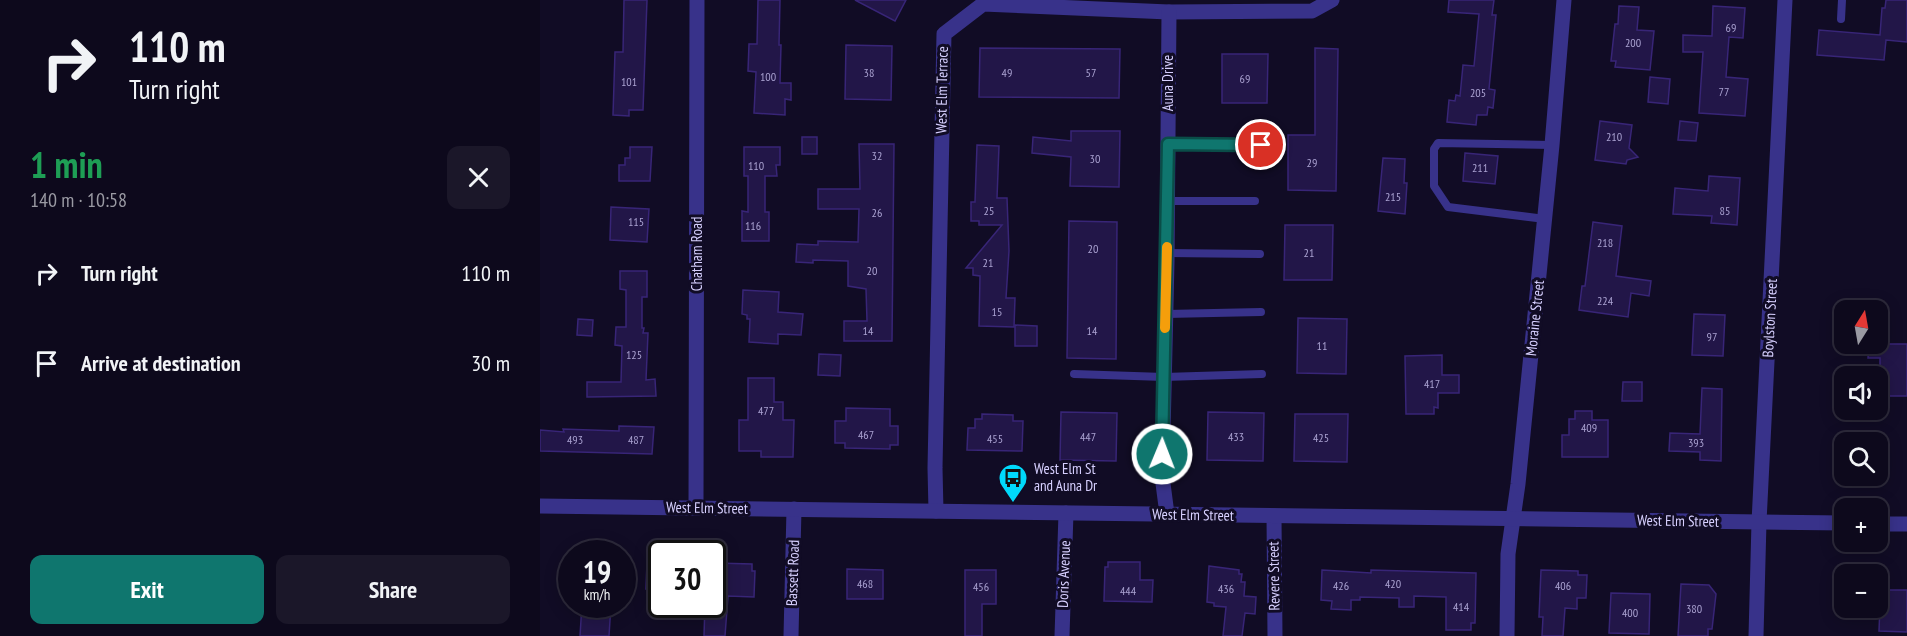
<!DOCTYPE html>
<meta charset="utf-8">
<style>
:root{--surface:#0d091c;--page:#1b1729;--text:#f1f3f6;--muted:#9a9aa3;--line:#2d2a3b;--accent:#0f766e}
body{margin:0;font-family:"PT Sans Narrow",sans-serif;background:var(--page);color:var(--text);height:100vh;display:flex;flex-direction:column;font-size:22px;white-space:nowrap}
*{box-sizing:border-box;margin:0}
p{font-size:20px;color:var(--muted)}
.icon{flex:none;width:33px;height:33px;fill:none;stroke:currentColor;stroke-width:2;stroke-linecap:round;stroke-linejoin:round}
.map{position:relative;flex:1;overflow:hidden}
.sheet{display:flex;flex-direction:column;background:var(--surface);width:540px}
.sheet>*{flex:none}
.top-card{background:#0d091c;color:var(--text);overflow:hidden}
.needle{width:39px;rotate:11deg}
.controls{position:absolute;left:1294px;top:300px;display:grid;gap:12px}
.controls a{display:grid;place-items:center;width:54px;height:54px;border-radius:12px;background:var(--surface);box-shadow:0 3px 15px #0003,0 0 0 2px var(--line);font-size:30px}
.speed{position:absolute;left:18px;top:540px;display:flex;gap:12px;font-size:30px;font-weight:700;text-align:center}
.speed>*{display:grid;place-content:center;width:78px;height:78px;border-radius:50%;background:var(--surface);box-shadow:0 3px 15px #0003,0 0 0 2px var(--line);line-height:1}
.speed small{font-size:15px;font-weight:400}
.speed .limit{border:3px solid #111;border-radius:9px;background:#fff;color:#111}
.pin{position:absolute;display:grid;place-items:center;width:51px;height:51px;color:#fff;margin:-26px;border:3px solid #fff;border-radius:50%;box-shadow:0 2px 6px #0007}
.me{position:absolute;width:66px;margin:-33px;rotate:1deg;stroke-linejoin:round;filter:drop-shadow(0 0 4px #0008)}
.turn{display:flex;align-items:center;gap:21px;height:126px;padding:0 30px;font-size:27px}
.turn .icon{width:78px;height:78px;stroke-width:2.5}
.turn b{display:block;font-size:42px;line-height:51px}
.round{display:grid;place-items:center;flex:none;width:63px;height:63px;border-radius:12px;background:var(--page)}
.head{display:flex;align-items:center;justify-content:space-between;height:102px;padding:0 30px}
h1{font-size:36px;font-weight:700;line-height:45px;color:#1e9e55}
.primary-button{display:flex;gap:12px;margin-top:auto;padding:12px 30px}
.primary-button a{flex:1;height:69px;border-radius:12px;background:var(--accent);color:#fff;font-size:24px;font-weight:700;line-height:69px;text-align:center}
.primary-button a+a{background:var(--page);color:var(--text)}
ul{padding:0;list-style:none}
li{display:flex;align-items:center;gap:18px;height:90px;padding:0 30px}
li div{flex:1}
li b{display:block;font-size:22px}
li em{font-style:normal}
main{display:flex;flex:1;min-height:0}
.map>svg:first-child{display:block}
</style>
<main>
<section class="sheet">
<div class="top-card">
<div class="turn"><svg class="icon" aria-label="right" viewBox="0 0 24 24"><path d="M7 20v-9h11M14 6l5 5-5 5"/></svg><div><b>110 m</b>Turn right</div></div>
</div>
<div class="head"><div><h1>1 min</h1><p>140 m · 10:58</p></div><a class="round"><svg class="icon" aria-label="close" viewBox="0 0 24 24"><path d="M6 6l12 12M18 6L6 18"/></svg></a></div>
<ul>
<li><svg class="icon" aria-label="right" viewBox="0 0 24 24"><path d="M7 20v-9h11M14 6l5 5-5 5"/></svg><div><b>Turn right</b></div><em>110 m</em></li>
<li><svg class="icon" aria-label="arrive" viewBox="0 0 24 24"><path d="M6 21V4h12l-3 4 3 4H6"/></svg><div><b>Arrive at destination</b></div><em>30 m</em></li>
</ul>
<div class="primary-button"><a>Exit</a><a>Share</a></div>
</section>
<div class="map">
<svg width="1367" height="636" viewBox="0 0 1367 636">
<rect width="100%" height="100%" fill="#110c25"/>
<g fill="#221648" stroke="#382577" stroke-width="1.5">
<polygon points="84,0 107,0 103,110 89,110 89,116 73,115 75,52 83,52"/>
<polygon points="218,0 240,0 239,45 241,45 240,83 251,83 251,100 245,99 245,115 214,113 216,72 208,71 209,44 217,44"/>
<polygon points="315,0 366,0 355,21"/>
<polygon points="909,0 954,0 952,15 956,15 949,89 955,90 953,108 948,107 947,115 937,115 936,125 907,122 909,100 915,101 916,95 920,96 923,65 934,66 939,14 908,12"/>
<polygon points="1346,0 1367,0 1367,42 1346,40 1344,60 1277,55 1279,30 1340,35 1342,8 1345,8"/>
<polygon points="1079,6 1099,7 1097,30 1114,31 1110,70 1075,67 1076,61 1071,61 1075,24 1078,24"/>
<polygon points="1173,6 1205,8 1203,38 1189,37 1186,77 1208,79 1205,116 1159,113 1163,52 1143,52 1143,35 1172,36"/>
<polygon points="306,45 352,46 351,100 305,99"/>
<polygon points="440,48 580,49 579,98 439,97"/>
<polygon points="775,48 798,49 796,191 748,190 748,135 775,135"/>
<polygon points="682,54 728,54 727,103 682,103"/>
<polygon points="1110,77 1130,79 1128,104 1108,102"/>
<polygon points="1060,121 1092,125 1089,148 1098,157 1087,160 1086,164 1055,160"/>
<polygon points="1140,121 1158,123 1156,141 1138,140"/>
<polygon points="531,131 580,131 579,187 530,186 531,157 492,153 493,137 531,141"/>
<rect x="262" y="137" width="15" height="17"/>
<polygon points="319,144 354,144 352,341 304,341 304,321 327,321 326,289 308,286 308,261 273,260 273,263 256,262 257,244 278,245 278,241 318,242 319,209 278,209 278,189 320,189"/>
<polygon points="437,145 459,146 457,198 467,198 469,251 466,298 475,298 474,327 439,326 440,276 433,275 433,268 426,268 462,225 439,225 439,221 431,221 431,202 435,202"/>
<polygon points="90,147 112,147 110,181 79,181 79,165 85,165 85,158 90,158"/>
<polygon points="204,147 240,147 240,165 236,165 237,176 225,176 225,212 229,212 229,241 202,241 202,211 208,212 208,176 204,176"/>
<polygon points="925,153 958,156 955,184 923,181"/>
<polygon points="843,158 865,159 864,183 867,183 865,214 838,211"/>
<polygon points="1169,176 1200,178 1197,225 1171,223 1172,216 1133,214 1135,188 1168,191"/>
<polygon points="71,207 109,209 107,242 70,240"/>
<polygon points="529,221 577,222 576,359 527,358"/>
<polygon points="1053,222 1082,226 1076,276 1111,281 1109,296 1091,293 1088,317 1039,310 1042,286 1045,286"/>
<polygon points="745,225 793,225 792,280 744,280"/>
<polygon points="80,271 107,271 107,297 102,297 102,328 104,328 103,333 108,333 106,380 115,379 116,396 47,397 47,382 81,382 82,346 75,345 76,327 86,327 86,290 80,289"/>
<polygon points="203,290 239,292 238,312 263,314 261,335 238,334 238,344 209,342 210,319 207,319 207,315 202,314"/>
<polygon points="1154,314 1185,315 1183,356 1152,355"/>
<polygon points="758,318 807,319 806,374 757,373"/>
<polygon points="38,319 53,320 52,336 37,335"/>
<polygon points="475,325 497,326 497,346 475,346"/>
<polygon points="1329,344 1367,344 1367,396 1345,396 1345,388 1340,388 1340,358 1328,358"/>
<polygon points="279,354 301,355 300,376 278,375"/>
<polygon points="902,355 902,375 919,375 919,393 898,393 898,408 894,407 894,414 866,414 865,356"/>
<polygon points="208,378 234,378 234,402 243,402 243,420 254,420 253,457 221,457 221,451 199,451 199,420 208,420"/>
<polygon points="1083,382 1102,382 1102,401 1082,401"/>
<polygon points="1162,388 1182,389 1181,461 1160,460 1160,452 1129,451 1130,433 1160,434"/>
<polygon points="306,408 350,409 350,426 358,426 358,445 350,445 350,449 305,448 305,443 295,443 295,421 306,421"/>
<polygon points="1035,411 1052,411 1052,420 1068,420 1068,457 1022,457 1022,435 1029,435 1029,419 1035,419"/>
<polygon points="521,412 577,413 576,461 520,460"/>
<polygon points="668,412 724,413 723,461 667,460"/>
<polygon points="442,414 473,415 473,421 483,421 482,451 427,450 428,428 435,428 435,419 442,419"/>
<polygon points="755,414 808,414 807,462 754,461"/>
<polygon points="79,426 114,427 112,454 0,451 0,430 24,432 23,429 79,431"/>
<polygon points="107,562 122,563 122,589 106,589"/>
<polygon points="568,562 600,562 600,580 613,580 612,602 564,601 565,567 568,567"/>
<polygon points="175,563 212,564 212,571 215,571 214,597 188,596 185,636 164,636 165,604 172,604 172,566 175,567"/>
<polygon points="669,566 699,570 699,574 702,574 701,582 705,582 704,596 716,597 715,614 705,613 702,636 683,636 686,607 674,606 674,603 667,602"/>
<polygon points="307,569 343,570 343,599 307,599"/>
<polygon points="425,570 456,570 456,604 442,604 442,636 425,636"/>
<polygon points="782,570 831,573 831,570 936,573 935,623 931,623 931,630 906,630 906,597 874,596 874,607 859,607 859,598 820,597 820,600 811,600 811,610 791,609 792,601 781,600"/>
<polygon points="1001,570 1038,571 1038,575 1047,575 1046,598 1037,598 1037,609 1025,608 1023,636 1002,636 1003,617 999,617"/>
<polygon points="1141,584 1169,585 1176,594 1172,629 1168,629 1168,636 1138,636"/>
<polygon points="1338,590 1367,590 1367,632 1339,631 1340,605 1338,605"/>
<polygon points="1071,593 1110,594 1109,634 1069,633"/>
<polygon points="42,604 71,604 69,636 40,636"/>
</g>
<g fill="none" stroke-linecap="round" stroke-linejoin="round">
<g stroke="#38328a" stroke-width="8">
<polyline points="1301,19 1302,0"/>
<polyline points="628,144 721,145"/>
<polyline points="627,201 715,201"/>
<polyline points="1005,219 908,207 894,186 894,149 898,143 1012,145"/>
<polyline points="627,253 720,254"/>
<polyline points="626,314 721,312"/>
<polyline points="534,374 624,377 722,374"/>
</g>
<g stroke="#38328a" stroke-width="15">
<polyline points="156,508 157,0"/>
<polyline points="396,511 395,468 404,34 443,4 629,12 772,11 792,0"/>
<polyline points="627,514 622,476 627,261 629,12"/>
<polyline points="734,516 735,636"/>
<polyline points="251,636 254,509"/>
<polyline points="522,636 526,513"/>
<polyline points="967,636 968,554 978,484 1012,145 1024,0"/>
<polyline points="1216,636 1219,522 1245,0"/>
</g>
<g stroke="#38328a" stroke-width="15">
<polyline points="0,506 1305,523"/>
<polyline points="1338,524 1367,524"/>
</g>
</g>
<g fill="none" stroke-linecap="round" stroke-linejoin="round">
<g stroke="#0a4d48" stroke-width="15">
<polyline id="route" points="622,454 628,144 721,145"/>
</g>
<use href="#route" stroke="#0f766e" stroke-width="10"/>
<polyline stroke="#f59e0b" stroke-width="10" points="625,328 627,247"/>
</g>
<defs>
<g id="bus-pin" transform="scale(1.5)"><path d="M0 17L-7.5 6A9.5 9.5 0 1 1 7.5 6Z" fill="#00d9fb" stroke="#110c25"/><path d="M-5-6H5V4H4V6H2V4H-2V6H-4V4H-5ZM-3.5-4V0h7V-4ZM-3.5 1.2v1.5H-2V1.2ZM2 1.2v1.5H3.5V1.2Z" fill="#111"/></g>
</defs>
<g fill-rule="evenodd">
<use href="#bus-pin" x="473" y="478"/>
</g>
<g text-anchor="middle" stroke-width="6" stroke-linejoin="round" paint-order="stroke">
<g font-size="12" fill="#aaa2d1">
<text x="1191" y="32">69</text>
<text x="1093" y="47">200</text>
<text x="329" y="77">38</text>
<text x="467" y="77">49</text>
<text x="551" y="77">57</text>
<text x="228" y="81">100</text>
<text x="705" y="83">69</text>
<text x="89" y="86">101</text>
<text x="1184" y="96">77</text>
<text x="938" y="97">205</text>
<text x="1074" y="141">210</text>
<text x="337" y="160">32</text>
<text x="555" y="163">30</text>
<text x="772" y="167">29</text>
<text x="216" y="170">110</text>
<text x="940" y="172">211</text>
<text x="853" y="201">215</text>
<text x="449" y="215">25</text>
<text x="1185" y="215">85</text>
<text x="337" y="217">26</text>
<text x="96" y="226">115</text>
<text x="213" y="230">116</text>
<text x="1065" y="247">218</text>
<text x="553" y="253">20</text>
<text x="769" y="257">21</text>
<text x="448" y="267">21</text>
<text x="332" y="275">20</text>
<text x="1065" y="305">224</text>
<text x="457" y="316">15</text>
<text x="328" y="335">14</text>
<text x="552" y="335">14</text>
<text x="1172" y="341">97</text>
<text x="782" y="350">11</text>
<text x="94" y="359">125</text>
<text x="892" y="388">417</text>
<text x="226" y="415">477</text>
<text x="1049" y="432">409</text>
<text x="326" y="439">467</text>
<text x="548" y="441">447</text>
<text x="696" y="441">433</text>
<text x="781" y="442">425</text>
<text x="455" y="443">455</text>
<text x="35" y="444">493</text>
<text x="96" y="444">487</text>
<text x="1156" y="447">393</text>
<text x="325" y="588">468</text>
<text x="853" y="588">420</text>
<text x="801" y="590">426</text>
<text x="1023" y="590">406</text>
<text x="441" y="591">456</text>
<text x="686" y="593">436</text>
<text x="588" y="595">444</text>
<text x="921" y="611">414</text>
<text x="1154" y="613">380</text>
<text x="1090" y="617">400</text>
</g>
<g font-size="15" fill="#d7d0ff" stroke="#110c25">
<text transform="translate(628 83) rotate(-90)" y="5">Auna Drive</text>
<text transform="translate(402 90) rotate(-89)" y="5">West Elm Terrace</text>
<text transform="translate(157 254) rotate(-90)" y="5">Chatham Road</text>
<text transform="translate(995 318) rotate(-84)" y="5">Moraine Street</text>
<text transform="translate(1230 318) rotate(-87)" y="5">Boylston Street</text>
<text transform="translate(167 508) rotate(1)" y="5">West Elm Street</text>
<text transform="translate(653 515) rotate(1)" y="5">West Elm Street</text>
<text transform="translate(1138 521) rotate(1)" y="5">West Elm Street</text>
<text transform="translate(253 573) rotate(-88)" y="5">Bassett Road</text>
<text transform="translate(524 574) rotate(-88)" y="5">Doris Avenue</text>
<text transform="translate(734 576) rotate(-91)" y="5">Revere Street</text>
</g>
<g font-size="15" fill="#d7d0ff" stroke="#110c25" text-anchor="start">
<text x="494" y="474">West Elm St<tspan x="494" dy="17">and Auna Dr</tspan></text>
</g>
</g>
</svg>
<div class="controls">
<a><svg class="needle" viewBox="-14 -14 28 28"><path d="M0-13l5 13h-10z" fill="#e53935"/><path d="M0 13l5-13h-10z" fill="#9a9aa3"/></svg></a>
<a><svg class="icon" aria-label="sound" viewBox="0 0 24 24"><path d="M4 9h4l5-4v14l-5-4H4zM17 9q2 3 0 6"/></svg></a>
<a><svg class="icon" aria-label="search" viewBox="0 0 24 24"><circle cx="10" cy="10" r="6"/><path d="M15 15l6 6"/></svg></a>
<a>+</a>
<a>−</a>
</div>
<div class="speed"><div>19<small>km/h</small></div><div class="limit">30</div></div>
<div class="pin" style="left:721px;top:145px;background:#d93025"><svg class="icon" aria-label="arrive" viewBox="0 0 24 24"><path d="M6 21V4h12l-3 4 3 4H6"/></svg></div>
<svg class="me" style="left:622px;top:454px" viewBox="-20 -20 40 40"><circle r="17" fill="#0f766e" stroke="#fff" stroke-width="3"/><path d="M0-11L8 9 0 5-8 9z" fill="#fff"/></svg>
</div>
</main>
